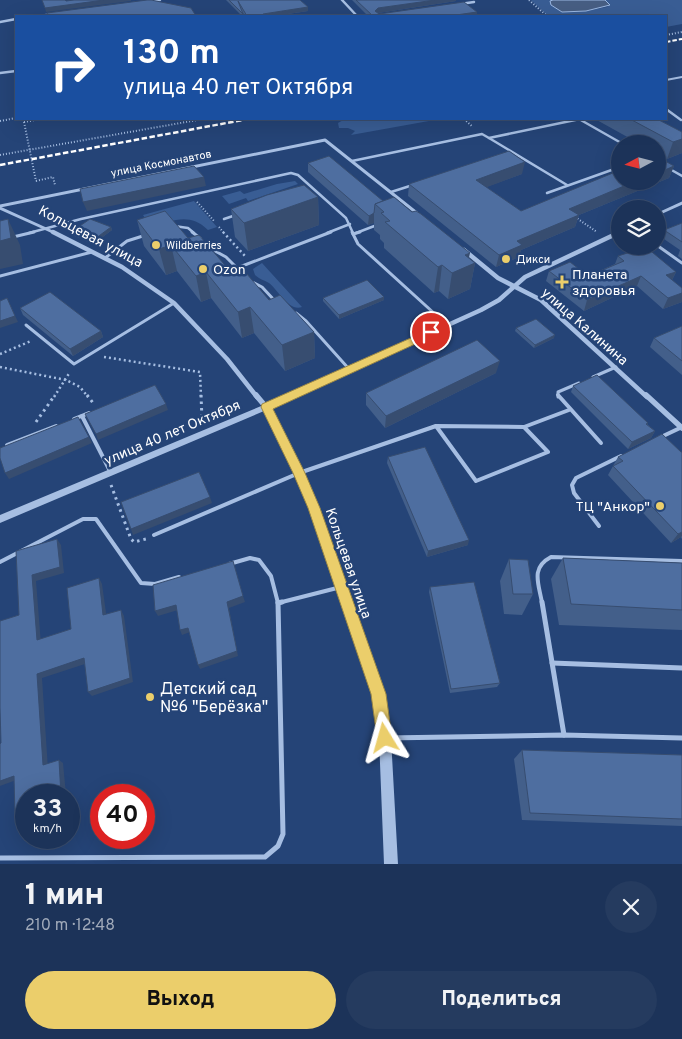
<!DOCTYPE html>
<html lang="ru">
<meta charset="utf-8">
<style>
:root{--surface:#1c3359;--page:#253b5f;--text:#f1f3f6;--muted:#a0aaba;--line:#3a4e6f;--accent:#ebce6b}
body{margin:0;font-family:Overpass,sans-serif;background:var(--page);color:var(--text);height:100vh;display:flex;flex-direction:column;font-size:19px;white-space:nowrap}
*{box-sizing:border-box;margin:0}
p{font-size:16px;color:var(--muted)}
.icon{flex:none;width:28px;height:28px;fill:none;stroke:currentColor;stroke-width:2;stroke-linecap:round;stroke-linejoin:round}
.map{position:relative;height:864px;overflow:hidden}
.details{display:flex;flex-direction:column;background:var(--surface);flex:1}
.details>*{flex:none}
.guide{position:absolute;left:15px;top:15px;width:652px;height:105px;border-radius:0px;box-shadow:0 5px 20px #0002,0 0 0 1px var(--line);background:#1a4fa0;color:#fff;overflow:hidden}
.needle{width:32px;rotate:263deg}
.controls{position:absolute;left:611px;top:135px;display:grid;gap:10px}
.controls a{display:grid;place-items:center;width:55px;height:55px;border-radius:50%;background:var(--surface);box-shadow:0 5px 20px #0002,0 0 0 1px var(--line);font-size:25px}
.speed{position:absolute;left:15px;top:784px;display:flex;gap:10px;font-size:25px;font-weight:700;text-align:center}
.speed>*{display:grid;place-content:center;width:65px;height:65px;border-radius:50%;background:var(--surface);box-shadow:0 5px 20px #0002,0 0 0 1px var(--line);line-height:1}
.speed small{font-size:12px;font-weight:400}
.speed .limit{border:8px solid #d22;background:#fff;color:#111}
.pin{position:absolute;display:grid;place-items:center;width:42px;height:42px;color:#fff;margin:-21px;border:2px solid #fff;border-radius:50%;box-shadow:0 1px 5px #0007}
.me{position:absolute;width:55px;margin:-28px;rotate:352deg;stroke-linejoin:round;filter:drop-shadow(0 0 4px #0008)}
.turn{display:flex;align-items:center;gap:18px;height:105px;padding:0 25px;font-size:22px}
.turn .icon{width:65px;height:65px;stroke-width:2.5}
.turn b{display:block;font-size:35px;line-height:42px}
.round{display:grid;place-items:center;flex:none;width:52px;height:52px;border-radius:26px;background:var(--page)}
.head{display:flex;align-items:center;justify-content:space-between;height:85px;padding:0 25px}
h1{font-size:30px;font-weight:800;line-height:38px}
.action{display:flex;gap:10px;margin-top:auto;padding:10px 25px}
.action a{flex:1;height:58px;border-radius:30px;background:var(--accent);color:#111;font-size:20px;font-weight:800;line-height:58px;text-align:center}
.action a+a{background:var(--page);color:var(--text)}
.map>svg:first-child{display:block}
</style>
<div class="map">
<svg width="682" height="864" viewBox="0 0 682 864">
<rect width="100%" height="100%" fill="#254477"/>
<g fill="#395d94">
<polygon points="531,0 553,0 551,5 568,11 586,11 607,7 610,5 605,0 682,0 682,24 666,27 666,16 548,16"/>
<polygon points="345,119 440,119 351,135 355,131 348,128 339,128 338,123"/>
<polygon points="295,181 298,184 248,201 246,198 229,204 222,196 240,191 244,194 277,184"/>
<path d="M194,201L217,227L208,230C189,212 173,221 151,227L143,215Z"/>
<path d="M262,263L302,307C289,312 278,290 269,283C264,280 259,279 255,275L253,269Z"/>
</g>
<polygon fill="#475e83" stroke="#9bb8e3" points="553,0 605,0 610,5 586,11 562,12 551,5 550,1"/>
<g fill="none" stroke-linecap="round" stroke-linejoin="round">
<g stroke="#a6bee2" stroke-width="2" stroke-dasharray="1 2" stroke-linecap="butt">
<polyline points="529,0 547,16"/>
<polyline points="666,35 682,32"/>
<polyline points="464,119 473,127"/>
<polyline points="0,121 16,118"/>
<polyline points="24,122 40,119"/>
<polyline points="0,155 203,119"/>
<polyline points="36,181 53,177 55,185"/>
<polyline points="197,202 215,222"/>
<polyline points="575,217 597,232"/>
<polyline points="219,227 224,233"/>
</g>
<g stroke="#a6bee2" stroke-width="2.5" stroke-dasharray="2 3" stroke-linecap="butt">
<polyline points="223,232 245,256"/>
<polyline points="0,354 31,341"/>
<polyline points="104,357 200,372 201,397"/>
<polyline points="0,367 66,380 80,387 88,397"/>
<polyline points="54,397 70,372"/>
</g>
<g stroke="#a6bee2" stroke-width="3" stroke-dasharray="2.5 4" stroke-linecap="butt">
<polyline points="87,395 93,403"/>
<polyline points="201,395 202,419"/>
<polyline points="36,422 55,395"/>
<polyline points="111,485 131,539 134,542 146,539"/>
</g>
<polyline stroke="#a6bee2" stroke-width="2" points="666,80 682,77"/>
<g stroke="#a6bee2" stroke-width="2.5">
<polyline points="666,109 681,120"/>
<polyline points="579,119 623,144"/>
<polyline points="489,138 567,185"/>
<polyline points="352,161 482,134 489,138 580,119"/>
<polyline points="668,168 682,176"/>
<polyline points="391,192 413,185"/>
<polyline points="547,193 620,167"/>
<polyline points="224,219 236,215"/>
<polyline points="174,226 188,228 194,233"/>
<polyline points="29,233 81,219 291,173 298,175 346,218 353,233"/>
<polyline points="327,233 350,224"/>
<polyline points="356,233 377,225"/>
</g>
<g stroke="#a6bee2" stroke-width="3">
<polyline points="192,232 200,238"/>
<polyline points="352,232 353,234 360,232"/>
<polyline points="353,234 358,244 447,325"/>
<polyline points="13,237 34,232"/>
<polyline points="658,246 682,263"/>
<polyline points="208,247 226,257 237,268 331,232"/>
<polyline points="105,258 127,241 146,235"/>
<polyline points="0,276 92,252"/>
<polyline points="250,281 262,287 275,301"/>
<polyline points="296,313 306,321 349,369"/>
<polyline points="26,325 74,364 174,303"/>
<polyline points="593,377 616,367"/>
<polyline points="558,397 558,392 579,383"/>
</g>
<g stroke="#a6bee2" stroke-width="4">
<polyline points="558,395 601,443"/>
<polyline points="82,416 111,473"/>
<polyline points="74,419 89,413"/>
<polygon points="436,426 524,427 548,452 476,481"/>
<polyline points="524,427 569,410"/>
<polyline points="661,437 682,427"/>
<polyline points="7,445 56,426"/>
<polyline points="599,526 574,493 572,485 576,478 621,456"/>
<polyline points="154,535 299,473 436,426"/>
<polyline points="0,562 83,519 96,519 141,583 155,584 179,577"/>
<polyline points="229,564 250,558 259,560 271,576 278,603"/>
<polyline points="278,603 341,587"/>
<path d="M542,603C539,584 530,568 551,557L682,561"/>
</g>
<g stroke="#a6bee2" stroke-width="5">
<polyline points="542,602 564,735"/>
<polyline points="278,603 282,602"/>
<polyline points="552,663 682,668"/>
<polyline points="387,738 564,735 682,738"/>
<polyline points="0,858 265,857 278,846 283,834 278,602"/>
</g>
<g stroke="#a6bee2" stroke-width="2.5">
<polyline points="342,0 357,16"/>
<polyline points="149,1 160,0"/>
<polyline points="460,4 474,2"/>
<polyline points="39,16 54,14"/>
<polyline points="0,22 16,19"/>
<polyline points="0,73 16,71"/>
</g>
<g stroke="#a6bee2" stroke-width="3">
<polyline points="0,206 325,140 418,214"/>
<polyline points="0,208 55,233"/>
<polyline points="658,214 682,203"/>
<polyline points="618,233 620,232"/>
</g>
<g stroke="#a6bee2" stroke-width="4.5">
<polyline points="53,232 122,267 174,303 227,359 257,397"/>
<polyline points="464,250 498,278 541,300 647,397"/>
<polyline points="289,397 481,310 499,300 525,277 620,232"/>
</g>
<g stroke="#a6bee2" stroke-width="5.5">
<polyline points="256,395 266,407 292,395"/>
<polyline points="646,395 682,428"/>
</g>
<polygon fill="#a6bee2" fill-rule="evenodd" points="266,404 270,407 304,473 319,507 384,694 391,738 398,864 384,864 379,738 372,694 309,507 294,473 264,411 0,523 0,515"/>
<polyline stroke="#fff" stroke-width="2" stroke-dasharray="4.5 2" stroke-linecap="butt" points="666,42 682,39"/>
<polyline stroke="#fff" stroke-width="2.5" stroke-dasharray="5.5 2.5" stroke-linecap="butt" points="0,165 248,119"/>
<polyline stroke="#a6bee2" stroke-width="2" stroke-dasharray="1 2" stroke-linecap="butt" points="24,122 36,181"/>
</g>
<g fill="#435f8a">
<polygon points="226,0 300,0 308,7 308,11 274,16 245,16 241,10 243,16 242,16"/>
<polygon points="352,0 456,0 456,1 378,13 379,14 477,16 368,16"/>
<polygon points="595,119 657,119 682,132 682,153 667,159 658,154 658,144 640,144"/>
<polygon points="308,163 383,201 469,258 475,263 470,289 448,299 439,291 434,293 384,248 384,243 380,239 380,235 374,230 374,223 368,225 308,172"/>
<polygon points="674,166 669,178 579,215 575,227 521,250 519,257 496,267 408,196 409,184 522,174 486,187 521,211"/>
<polygon points="318,197 319,225 248,251 235,237 231,209"/>
<polygon points="137,220 188,238 230,271 314,332 315,358 285,371 254,333 242,338 211,298 201,302 177,271 166,275 144,246"/>
<polygon points="682,223 682,259 678,256 680,250 661,237 664,230"/>
<polygon points="111,227 112,230 93,244 72,235 71,232"/>
<polygon points="618,256 676,272 672,280 682,302 663,309 637,286 584,311 546,281 549,271 588,276 615,264"/>
<polygon points="384,297 384,300 339,319 323,301 323,298"/>
<polygon points="20,308 101,331 103,337 73,356 23,315"/>
<polygon points="682,326 682,375 650,347 654,338"/>
<polygon points="516,328 554,338 534,348 515,331"/>
<polygon points="496,373 385,428 366,405 366,393"/>
<polygon points="573,386 647,424 655,431 651,438 628,449 571,392"/>
<polygon points="682,452 682,539 681,537 671,543 608,475 618,457"/>
<polygon points="388,457 468,545 427,557 387,463"/>
<polygon points="563,558 682,563 682,630 559,625 551,579"/>
<polygon points="509,559 533,594 522,615 504,614 500,581"/>
<polygon points="430,587 500,683 497,687 450,693 429,592"/>
<polygon points="522,750 682,755 682,826 522,820 514,759"/>
</g>
<g fill="#374d70">
<polygon points="65,0 67,5 104,0 131,0 131,1 46,12 45,8"/>
<polygon points="435,0 456,0 456,1 378,13 375,11 378,8"/>
<polygon points="308,7 308,11 274,16 263,16 263,14"/>
<polygon points="477,12 477,16 456,16 456,15"/>
<polygon points="682,139 682,153 667,159 673,142"/>
<polygon points="525,162 522,174 474,192 476,180"/>
<polygon points="674,166 669,178 579,215 575,227 521,250 519,257 496,267 499,255 517,241 569,209 636,181 658,181 658,173"/>
<polygon points="204,177 206,186 87,211 83,202"/>
<polygon points="318,197 319,225 248,251 244,223"/>
<polygon points="374,213 374,223 368,225 369,216"/>
<polygon points="8,219 20,245 23,264 0,269 0,241"/>
<polygon points="111,227 112,230 93,244 92,241"/>
<polygon points="171,245 177,271 166,275 159,249"/>
<polygon points="470,253 467,266 475,263 470,289 448,299 452,273 465,255"/>
<polygon points="442,265 439,291 434,293 438,267"/>
<polygon points="206,272 211,298 201,302 196,276"/>
<polygon points="676,272 671,282 666,275"/>
<polygon points="641,276 637,286 584,311 587,300"/>
<polygon points="682,293 682,302 663,309 668,298"/>
<polygon points="384,297 384,300 339,319 339,315"/>
<polygon points="7,298 18,322 0,328 0,321"/>
<polygon points="250,307 254,333 242,338 238,312"/>
<polygon points="101,331 103,337 73,356 70,349"/>
<polygon points="314,332 315,358 285,371 282,345"/>
<polygon points="555,335 554,338 534,348 535,345"/>
<polygon points="500,361 496,373 385,428 386,416"/>
<polygon points="166,404 168,410 98,440 96,434"/>
<polygon points="655,431 651,438 628,449 632,442"/>
<polygon points="89,437 92,443 9,479 5,473"/>
<polygon points="210,497 212,503 133,535 131,529"/>
<polygon points="682,532 682,536 681,537 671,543 678,534"/>
<polygon points="57,539 61,545 64,573 36,581 41,644 37,640 32,575"/>
<polygon points="469,540 468,545 427,557 428,551"/>
<polygon points="99,578 102,584 107,620 103,615"/>
<polygon points="243,596 245,602 229,608 238,656 200,669 198,665 227,602"/>
<polygon points="176,605 178,610 158,616 155,611"/>
<polygon points="121,610 124,616 133,682 92,696 88,692"/>
<polygon points="188,628 190,632 182,635 180,630"/>
<polygon points="84,658 88,663 42,678 48,769 43,765 37,674"/>
<polygon points="59,760 63,763 66,795 61,795"/>
<polygon points="14,776 19,779 0,786 0,781"/>
<polygon points="26,813 26,817 21,819 15,817"/>
</g>
<g fill="#4e6ea0" stroke="#374d70">
<polygon points="42,0 65,0 66,1 74,0 104,0 45,8"/>
<polygon points="147,0 151,0 191,8 196,16 48,16 47,13"/>
<polygon points="229,0 300,0 308,7 263,14 265,16 247,16 238,1 243,14"/>
<polygon points="356,0 435,0 378,8 375,11 379,14 464,2 477,12 456,15 457,16 373,16"/>
<polygon points="630,119 657,119 682,132 682,139 673,142"/>
<polygon points="509,151 525,162 476,180 521,211 620,170 620,181 636,181 569,209 579,215 517,241 522,245 499,255 409,184"/>
<polygon points="329,156 383,201 375,204 374,213 369,216 308,163"/>
<polygon points="658,157 674,166 658,173"/>
<polygon points="194,166 204,177 83,202 80,189"/>
<polygon points="304,185 318,197 244,223 231,209 267,195"/>
<polygon points="394,197 412,212 416,211 421,214 470,253 465,255 475,263 452,273 442,265 438,267 385,222 390,221 381,213 384,212 375,204"/>
<polygon points="165,211 188,238 199,235 230,271 241,267 269,300 280,295 314,332 282,345 250,307 238,312 206,272 196,276 171,245 159,249 137,220"/>
<polygon points="8,219 11,238 0,241 0,221"/>
<polygon points="90,219 111,227 92,241 71,232"/>
<polygon points="682,223 682,242 664,230"/>
<polygon points="646,247 676,272 666,275 682,288 682,293 668,298 641,276 587,300 549,271 570,262 588,276 624,261 618,256"/>
<polygon points="367,280 384,297 339,315 323,298"/>
<polygon points="50,292 101,331 70,349 20,308"/>
<polygon points="7,298 15,316 0,321 0,301"/>
<polygon points="536,319 555,335 535,345 516,328"/>
<polygon points="682,326 682,361 654,338"/>
<polygon points="477,340 500,361 386,416 366,393"/>
<polygon points="597,375 648,423 646,424 655,431 632,442 573,386"/>
<polygon points="155,385 166,404 96,434 85,414"/>
<polygon points="78,417 89,437 5,473 0,458 0,448"/>
<polygon points="662,434 681,452 682,452 682,532 678,534 613,466 623,461 618,457"/>
<polygon points="425,447 469,540 428,551 388,457"/>
<polygon points="199,472 210,497 131,529 121,502"/>
<polygon points="57,539 60,567 32,575 37,640 71,629 67,588 99,578 103,615 121,610 130,678 88,692 84,658 37,674 43,765 59,760 61,795 26,795 26,813 15,817 14,776 0,781 0,744 1,743 0,708 0,621 19,615 16,551"/>
<polygon points="563,558 682,563 682,610 571,604"/>
<polygon points="509,559 528,560 533,594 513,594"/>
<polygon points="233,561 243,596 227,602 237,651 198,665 188,628 180,630 176,605 155,611 153,585"/>
<polygon points="474,582 500,683 451,689 430,587"/>
<polygon points="522,750 682,755 682,819 530,813"/>
</g>
<polygon fill="#ebce6b" stroke="#998646" points="431,329 436,332 435,335 273,409 305,473 320,508 386,694 392,738 390,744 385,746 379,744 377,738 371,694 308,508 293,473 261,407 262,404"/>
<g fill="#ebce6b" stroke="#254477" stroke-width="2">
<circle cx="156" cy="245" r="5"/>
<circle cx="506" cy="259" r="5"/>
<circle cx="203" cy="269" r="5"/>
<path d="M559.5 274.5h5v5h5v5h-5v5h-5v-5h-5v-5h5z"/>
<circle cx="660" cy="506" r="5"/>
<circle cx="150" cy="697" r="5"/>
</g>
<g text-anchor="middle" stroke-width="5" stroke-linejoin="round" paint-order="stroke">
<g font-size="11" fill="#fff" stroke="#254477">
<text transform="translate(161 163) rotate(-11)" y="4">улица Космонавтов</text>
</g>
<g font-size="11" fill="#fff" stroke="#254477" text-anchor="start">
<text x="166" y="249">Wildberries</text>
<text x="516" y="263">Дикси</text>
</g>
<g font-size="14" fill="#fff" stroke="#254477">
<text transform="translate(91 236) rotate(28)" y="5">Кольцевая улица</text>
<text transform="translate(585 326) rotate(41)" y="5">улица Калинина</text>
<text transform="translate(172 432) rotate(-23)" y="5">улица 40 лет Октября</text>
<text transform="translate(349 563) rotate(71)" y="5">Кольцевая улица</text>
</g>
<g font-size="14" fill="#fff" stroke="#254477" text-anchor="start">
<text x="213" y="274">Ozon</text>
<text x="572" y="279">Планета<tspan x="572" dy="16">здоровья</tspan></text>
<text x="650" y="511" text-anchor="end">ТЦ "Анкор"</text>
</g>
<g font-size="16" fill="#fff" stroke="#254477" text-anchor="start">
<text x="160" y="694">Детский сад<tspan x="160" dy="18">№6 "Берёзка"</tspan></text>
</g>
</g>
</svg>
<div class="controls">
<a><svg class="needle" viewBox="-14 -14 28 28"><path d="M0-13l5 13h-10z" fill="#e53935"/><path d="M0 13l5-13h-10z" fill="#a0aaba"/></svg></a>
<a><svg class="icon" aria-label="layers" viewBox="0 0 24 24"><path d="M12 4l9 5-9 5-9-5zM3 14l9 5 9-5"/></svg></a>
</div>
<div class="speed"><div>33<small>km/h</small></div><div class="limit">40</div></div>
<div class="pin" style="left:431px;top:332px;background:#d93025"><svg class="icon" aria-label="arrive" viewBox="0 0 24 24"><path d="M6 21V4h12l-3 4 3 4H6"/></svg></div>
<svg class="me" style="left:385px;top:738px" viewBox="-20 -20 40 40"><path d="M0-17L14 15 0 8-14 15z" fill="#ebce6b" stroke="#fff" stroke-width="4"/></svg>
<div class="guide">
<div class="turn"><svg class="icon" aria-label="right" viewBox="0 0 24 24"><path d="M7 20v-9h11M14 6l5 5-5 5"/></svg><div><b>130 m</b>улица 40 лет Октября</div></div>
</div>
</div>
<section class="details">
<div class="head"><div><h1>1 мин</h1><p>210 m · 12:48</p></div><a class="round"><svg class="icon" aria-label="close" viewBox="0 0 24 24"><path d="M6 6l12 12M18 6L6 18"/></svg></a></div>
<div class="action"><a>Выход</a><a>Поделиться</a></div>
</section>
